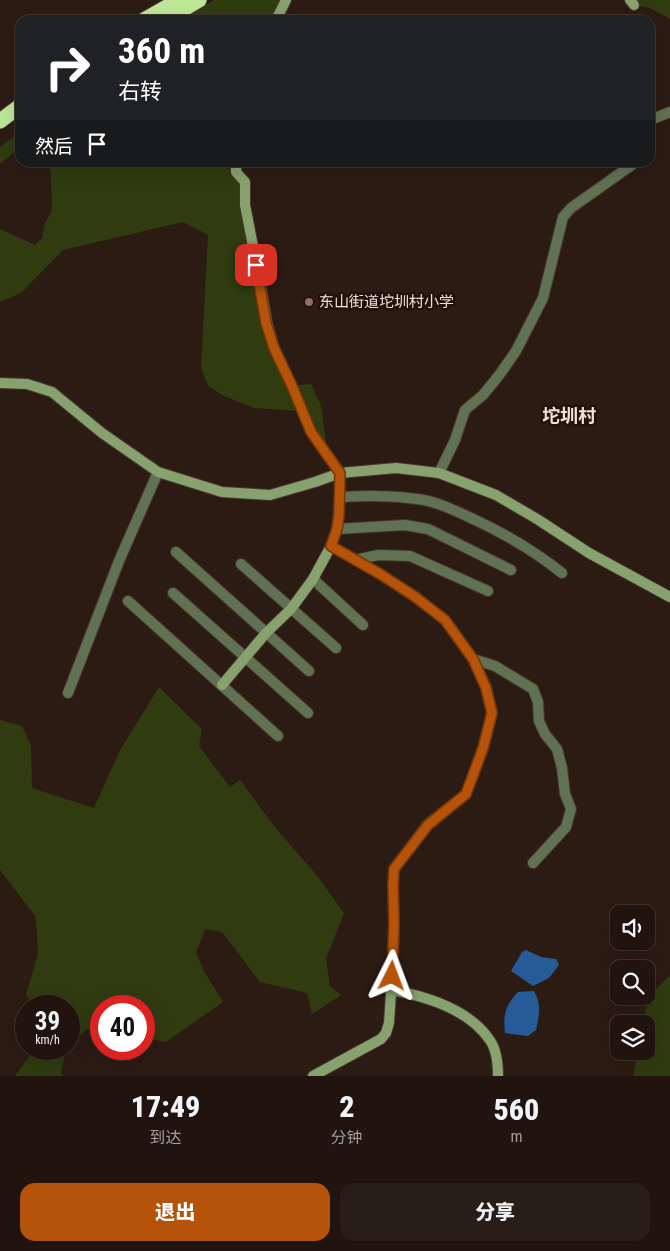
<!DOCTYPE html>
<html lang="zh">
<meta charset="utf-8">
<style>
:root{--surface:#21140e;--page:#291d17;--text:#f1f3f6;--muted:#a29e9e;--line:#3e332e;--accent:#b45309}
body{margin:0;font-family:"Roboto Condensed","Noto Sans SC",sans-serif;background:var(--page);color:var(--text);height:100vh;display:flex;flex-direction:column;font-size:19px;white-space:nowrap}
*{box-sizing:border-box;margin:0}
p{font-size:16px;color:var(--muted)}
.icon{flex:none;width:28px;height:28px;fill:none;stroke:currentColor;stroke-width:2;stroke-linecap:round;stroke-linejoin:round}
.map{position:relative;height:1076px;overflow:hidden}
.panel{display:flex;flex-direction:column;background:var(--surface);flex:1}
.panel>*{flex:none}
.top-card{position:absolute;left:15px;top:15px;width:640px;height:152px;border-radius:15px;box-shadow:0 5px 20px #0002,0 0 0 1px var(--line);background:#202124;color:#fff;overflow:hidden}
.tools{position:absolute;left:610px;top:905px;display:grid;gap:10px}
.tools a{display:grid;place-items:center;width:45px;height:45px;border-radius:10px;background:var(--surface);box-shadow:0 5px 20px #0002,0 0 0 1px var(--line);font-size:25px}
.speed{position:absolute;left:15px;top:995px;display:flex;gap:10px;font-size:25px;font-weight:700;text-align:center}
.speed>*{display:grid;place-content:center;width:65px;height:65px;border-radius:50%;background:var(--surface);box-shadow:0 5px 20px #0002,0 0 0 1px var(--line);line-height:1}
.speed small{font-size:12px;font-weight:400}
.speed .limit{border:8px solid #d22;background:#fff;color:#111}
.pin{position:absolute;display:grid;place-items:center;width:42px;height:42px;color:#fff;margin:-21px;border-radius:10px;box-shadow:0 2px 8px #0006}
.me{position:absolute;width:55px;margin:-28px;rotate:3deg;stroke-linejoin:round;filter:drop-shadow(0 0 4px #0008)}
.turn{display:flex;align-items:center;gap:18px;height:105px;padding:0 20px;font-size:22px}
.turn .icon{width:65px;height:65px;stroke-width:2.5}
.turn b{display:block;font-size:35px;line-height:42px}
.then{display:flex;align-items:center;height:48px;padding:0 20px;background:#0003;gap:10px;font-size:19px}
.eta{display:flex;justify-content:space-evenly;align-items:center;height:85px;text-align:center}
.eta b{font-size:30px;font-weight:800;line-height:35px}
.button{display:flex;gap:10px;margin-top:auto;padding:10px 20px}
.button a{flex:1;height:58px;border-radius:15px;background:var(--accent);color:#fff;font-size:20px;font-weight:800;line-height:58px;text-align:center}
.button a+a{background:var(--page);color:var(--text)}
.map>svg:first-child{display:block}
</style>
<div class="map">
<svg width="670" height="1076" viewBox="0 0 670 1076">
<rect width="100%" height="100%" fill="#2c1b13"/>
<g fill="#303b10">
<polygon points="214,0 286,0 276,20 181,20"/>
<polygon points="630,0 670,0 670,19 650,8 634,5"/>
<polygon points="20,132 20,147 0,164 0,147"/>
<path d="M149,162L156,167H176L179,163C207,163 224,159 245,182L267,323L292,386L311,384L321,406L327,450L302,411L254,408L224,396L208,386L201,367L208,235L183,222L63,250L21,293L0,302V229L35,245L42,238L45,223L52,211L51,172L46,163Z"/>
<polygon points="159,687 202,729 199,746 230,787 240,780 274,826 318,877 344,913 326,959 330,986 341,995 312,1014 307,993 260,982 222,932 205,929 196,953 205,973 223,1002 166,1042 144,1038 144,1006 101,1006 101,1030 90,1028 69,1043 69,1006 36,1006 26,995 38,954 36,917 0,870 0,720 22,726 31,745 32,788 94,808 120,750"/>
<polygon points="670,975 670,1076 633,1076 638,1051 646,1051 646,1024 643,1024 648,997"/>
<polygon points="35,1049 66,1049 61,1073 64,1076 15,1076"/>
</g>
<g fill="#265b98">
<polygon points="526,950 541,957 556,959 559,965 549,978 533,986 511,971 522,952"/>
<path d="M534,991C542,1005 539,1015 536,1030L528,1036L505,1033C503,1014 505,1006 518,992Z"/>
</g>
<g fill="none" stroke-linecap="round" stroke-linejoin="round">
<g stroke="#47372f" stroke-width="12">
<g id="street">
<polyline points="650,120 670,112"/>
<polyline points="439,473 455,440 465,410 483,395 500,374 516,351 543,298 563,217 571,208 636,162"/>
<path d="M340,497C366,496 391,495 417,499C435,501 454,510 471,518C504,533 533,550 562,573"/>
<polyline points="337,529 405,525 428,529 511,570"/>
<polyline points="176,552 309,671"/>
<polyline points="355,560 378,555 410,556 488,591"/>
<polyline points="241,564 336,648"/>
<polyline points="313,579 363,625"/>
<polyline points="173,593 308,713"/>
<polyline points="128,601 278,736"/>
<polyline points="473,659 495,666 533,689 538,702 539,721 545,734 557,749 562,768 565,794 571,809 566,827 533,863"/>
<polyline points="68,693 119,561 158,472"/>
</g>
</g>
<g stroke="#47372f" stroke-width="12">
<g id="secondary">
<polyline points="630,0 634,5"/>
<polyline points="276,20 286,0"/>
<polyline points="0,383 27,384 52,392 102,433 158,472 222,492 270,495 315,482 340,473 396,468 439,473 496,495 537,519 589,553 670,597"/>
<polyline points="222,685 266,633 291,609 313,579 331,546 337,529 340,497 340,473 311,432 292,386 274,348 267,323 260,282 245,205 245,182 236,172 236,162"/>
<path d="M391,990C425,996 468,1009 489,1039C497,1049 498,1064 498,1076"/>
<polyline points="313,1076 381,1039 386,1033 389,1023 393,962 394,923 393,886 394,869 427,825 466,794 483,749 492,713 486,687 473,659 445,620 414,596 380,574 331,546"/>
</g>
</g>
<g stroke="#47372f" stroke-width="17">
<g id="highway">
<polyline points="170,17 199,0"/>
<polyline points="144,20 179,0"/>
<polyline points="0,121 20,106"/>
</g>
</g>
<use href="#street" stroke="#617253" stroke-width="10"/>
<use href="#secondary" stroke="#87a16f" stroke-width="10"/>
<use href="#highway" stroke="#bee898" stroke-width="15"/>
</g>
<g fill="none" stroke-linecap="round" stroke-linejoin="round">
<g stroke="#753606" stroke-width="12">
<polyline id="route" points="256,265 266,323 274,348 292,386 311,432 340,473 339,515 337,529 331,546 380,574 414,596 445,620 473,659 486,688 492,713 483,748 466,794 428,825 394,869 393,886 394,923 392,976"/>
</g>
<use href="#route" stroke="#b45309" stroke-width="9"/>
</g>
<circle fill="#8d6e63" stroke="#22110a" stroke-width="2" cx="309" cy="302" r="5"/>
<g text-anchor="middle" stroke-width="5" stroke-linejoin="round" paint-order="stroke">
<g font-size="15" fill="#ede1dc" stroke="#22110a" text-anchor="start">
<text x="319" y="307">东山街道坨圳村小学</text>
</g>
<g font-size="18" font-weight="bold" fill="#ede1dc" stroke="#22110a">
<text x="569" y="422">坨圳村</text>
</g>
</g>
</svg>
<div class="tools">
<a><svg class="icon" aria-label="sound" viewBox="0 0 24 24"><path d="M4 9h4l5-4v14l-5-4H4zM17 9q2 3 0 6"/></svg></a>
<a><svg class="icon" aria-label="search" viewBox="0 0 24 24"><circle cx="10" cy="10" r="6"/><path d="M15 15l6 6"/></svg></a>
<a><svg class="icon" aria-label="layers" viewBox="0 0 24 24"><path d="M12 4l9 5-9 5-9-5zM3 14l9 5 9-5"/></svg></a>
</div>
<div class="speed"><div>39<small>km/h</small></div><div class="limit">40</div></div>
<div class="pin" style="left:256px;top:265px;background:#d93025"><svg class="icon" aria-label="arrive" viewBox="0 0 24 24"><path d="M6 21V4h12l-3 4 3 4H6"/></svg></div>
<svg class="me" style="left:392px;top:976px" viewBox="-20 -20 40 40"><path d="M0-17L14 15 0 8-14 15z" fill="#b45309" stroke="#fff" stroke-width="4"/></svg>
<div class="top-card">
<div class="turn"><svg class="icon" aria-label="right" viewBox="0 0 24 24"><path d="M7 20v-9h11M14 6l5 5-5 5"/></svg><div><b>360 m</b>右转</div></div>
<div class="then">然后<svg class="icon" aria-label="arrive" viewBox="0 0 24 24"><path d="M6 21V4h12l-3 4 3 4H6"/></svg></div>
</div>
</div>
<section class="panel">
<div class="eta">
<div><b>17:49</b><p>到达</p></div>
<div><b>2</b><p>分钟</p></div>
<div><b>560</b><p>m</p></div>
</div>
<div class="button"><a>退出</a><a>分享</a></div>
</section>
